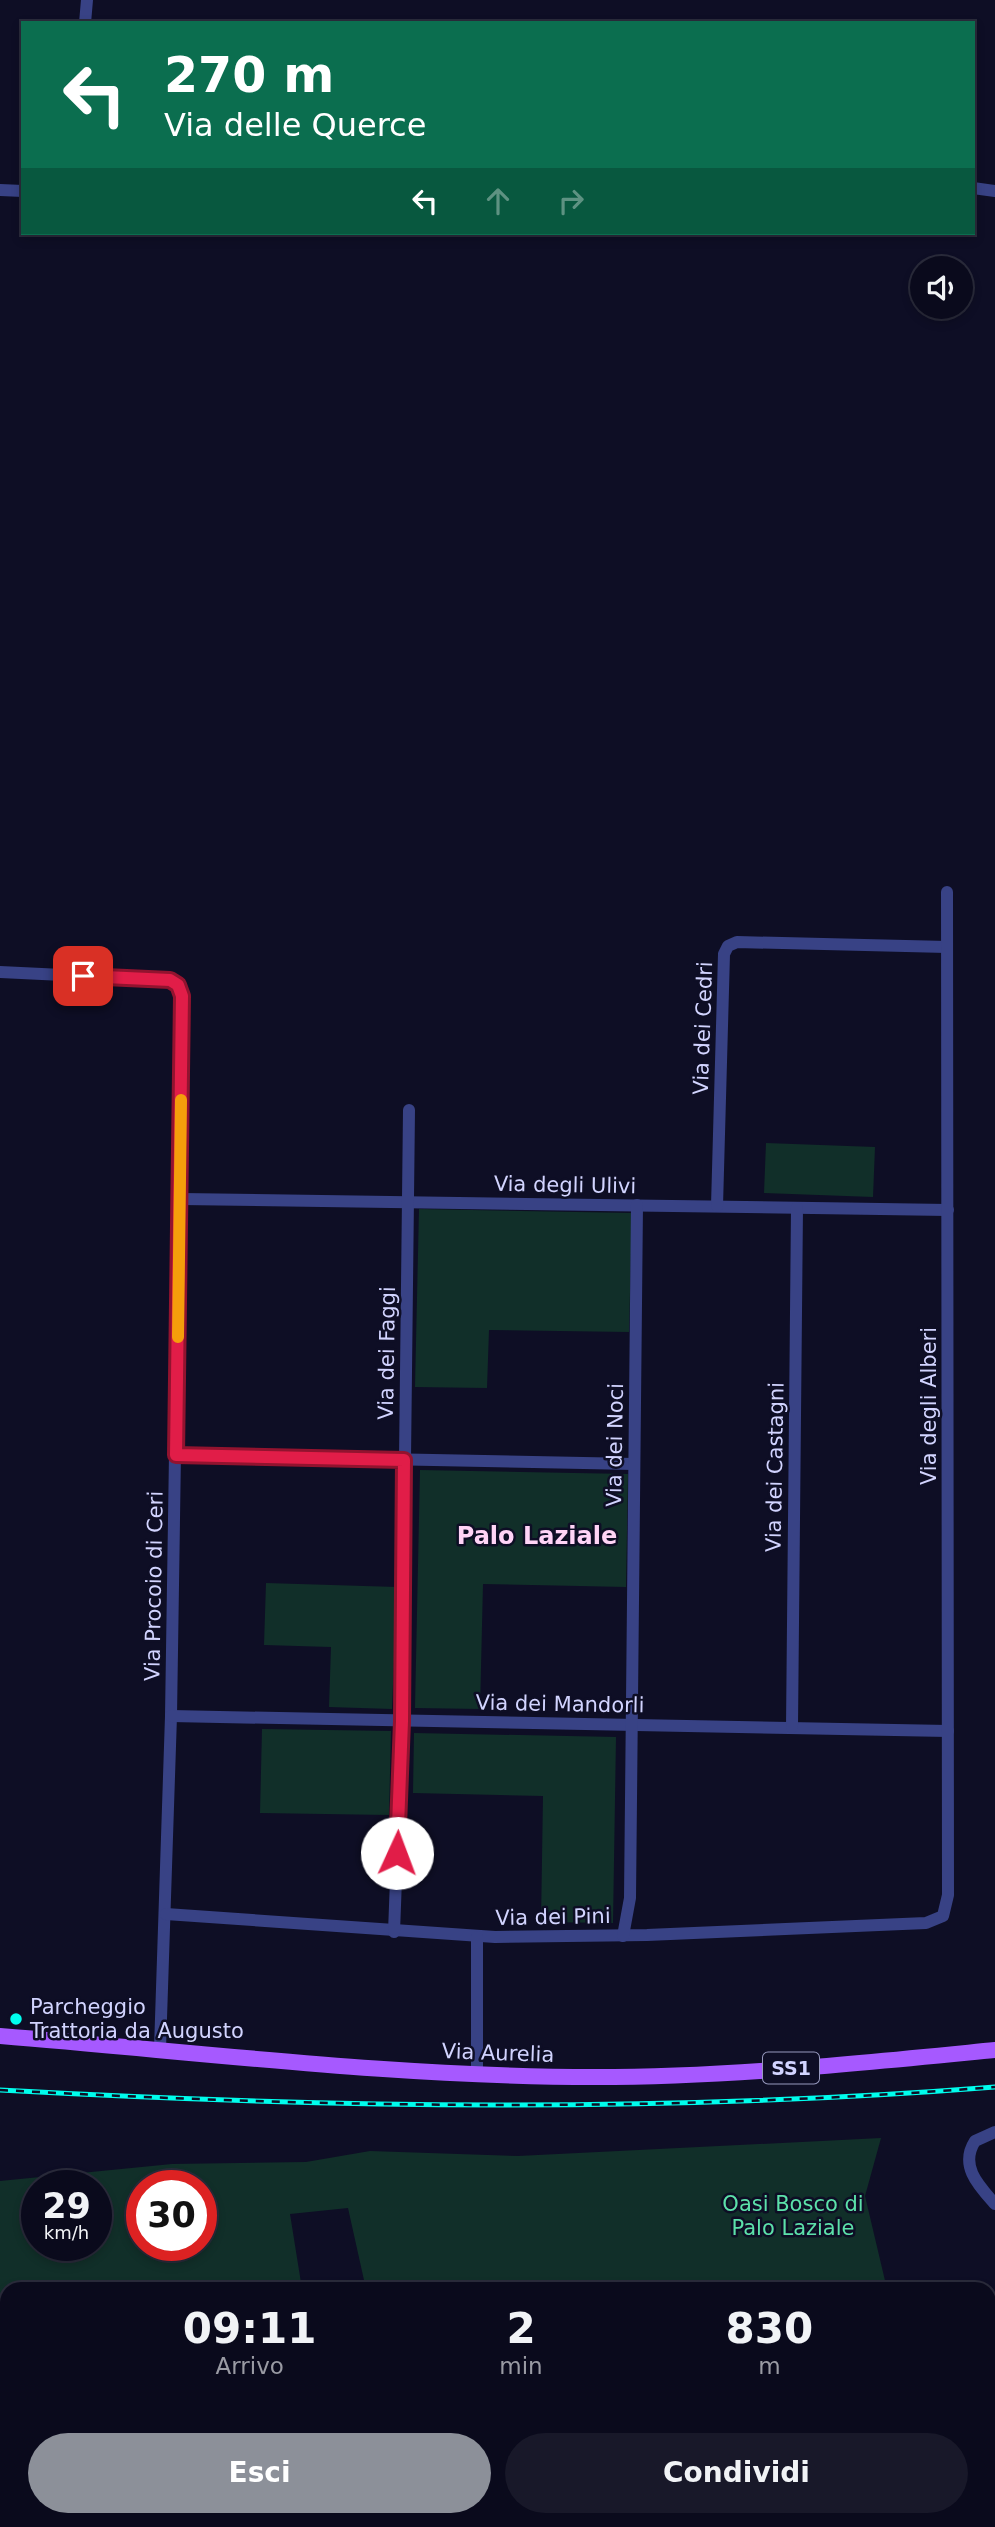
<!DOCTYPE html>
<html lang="it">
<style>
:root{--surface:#0a0a1c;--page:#181829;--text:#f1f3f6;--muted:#999aa3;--line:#2a2b3b;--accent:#8c9099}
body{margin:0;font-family:"DejaVu Sans",sans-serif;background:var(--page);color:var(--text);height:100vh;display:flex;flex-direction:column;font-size:26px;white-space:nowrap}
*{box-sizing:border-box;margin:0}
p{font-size:23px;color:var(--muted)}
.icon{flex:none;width:38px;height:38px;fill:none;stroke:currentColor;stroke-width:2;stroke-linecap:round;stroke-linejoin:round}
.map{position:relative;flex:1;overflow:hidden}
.side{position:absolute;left:0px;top:2282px;width:996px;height:245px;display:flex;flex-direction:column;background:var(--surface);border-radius:21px 21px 0 0;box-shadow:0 4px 10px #0003,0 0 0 2px var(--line)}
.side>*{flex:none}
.banner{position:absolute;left:21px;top:21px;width:954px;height:214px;border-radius:0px;box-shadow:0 4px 10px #0003,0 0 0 2px var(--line);background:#0b6e4f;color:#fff;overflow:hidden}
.fabs{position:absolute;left:910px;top:256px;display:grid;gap:14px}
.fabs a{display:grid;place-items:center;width:63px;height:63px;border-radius:50%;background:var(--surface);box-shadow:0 4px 10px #0003,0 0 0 2px var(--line);font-size:35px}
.speed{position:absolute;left:21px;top:2170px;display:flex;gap:14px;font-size:35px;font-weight:700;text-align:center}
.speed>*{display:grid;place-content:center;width:91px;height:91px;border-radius:50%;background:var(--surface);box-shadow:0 4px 10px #0003,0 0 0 2px var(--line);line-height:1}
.speed small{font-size:18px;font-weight:400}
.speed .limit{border:10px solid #d22;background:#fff;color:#111}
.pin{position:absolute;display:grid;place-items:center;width:60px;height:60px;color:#fff;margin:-30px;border-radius:14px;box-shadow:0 4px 10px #0006}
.me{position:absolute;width:77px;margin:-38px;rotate:2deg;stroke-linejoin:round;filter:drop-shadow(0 0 5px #0008)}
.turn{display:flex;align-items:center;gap:24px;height:147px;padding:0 28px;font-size:32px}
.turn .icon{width:91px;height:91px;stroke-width:2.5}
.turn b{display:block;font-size:49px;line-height:60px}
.lanes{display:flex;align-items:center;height:66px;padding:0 28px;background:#0003;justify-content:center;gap:35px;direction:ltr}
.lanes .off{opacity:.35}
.eta{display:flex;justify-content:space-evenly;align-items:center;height:119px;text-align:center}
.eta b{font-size:42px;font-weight:700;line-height:49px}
.button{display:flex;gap:14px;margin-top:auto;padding:14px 28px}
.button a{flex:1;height:80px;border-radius:42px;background:var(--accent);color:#fff;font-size:28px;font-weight:700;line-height:80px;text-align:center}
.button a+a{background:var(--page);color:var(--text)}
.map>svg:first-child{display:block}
</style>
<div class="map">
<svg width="995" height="2527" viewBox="0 0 995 2527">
<rect width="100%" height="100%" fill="#0e0e25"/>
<g fill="#112f29" fill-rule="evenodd">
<polygon points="766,1143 875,1147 873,1197 764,1193"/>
<polygon points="419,1209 632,1213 629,1332 489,1330 487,1388 415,1387"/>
<polygon points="420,1470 628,1474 626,1587 483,1584 480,1709 415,1708"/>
<polygon points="266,1583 397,1587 392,1709 329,1707 331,1647 264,1645"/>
<polygon points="262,1729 391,1731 389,1815 260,1813"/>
<polygon points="414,1733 616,1737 613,1923 541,1922 543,1796 413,1793"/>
<path d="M881,2138L865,2196L887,2289H366L348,2208L290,2214L302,2289H7V2520H418L427,2527H0V2181L172,2164L306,2162L370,2151L518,2156ZM37,2186H96V2245H37ZM142,2186H201V2245H142Z"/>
<polygon points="555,2520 944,2520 946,2527 557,2527"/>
</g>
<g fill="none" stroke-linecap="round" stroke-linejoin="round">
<g stroke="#384285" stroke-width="12">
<polyline points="85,23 87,0"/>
<polyline points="973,188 995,191"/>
<polyline points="0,190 23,191"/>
<polyline points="0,972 167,980 178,985 182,996 171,1716 160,2049"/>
<polyline points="181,1199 948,1210"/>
<polyline points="717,1206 724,954 728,946 737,942 947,947"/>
<polyline points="176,1455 634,1464"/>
<polyline points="171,1716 948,1731"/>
<polyline points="792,1727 797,1208"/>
<polyline points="166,1914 495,1937 647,1935 926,1923 943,1916 948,1895 947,892"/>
<polyline points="394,1932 402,1721 409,1110"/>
<polyline points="623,1936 630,1898 637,1205"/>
<polyline points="477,1937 477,2074"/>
<path d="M995,2132L975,2141C959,2166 979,2186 995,2204"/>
<polyline points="989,2324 995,2319"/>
<polyline points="989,2412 995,2416"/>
</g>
<path stroke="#a659ff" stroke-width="16" d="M0,2036C198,2052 396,2077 595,2077C729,2077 862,2063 995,2050"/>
<g stroke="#00fded" stroke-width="5">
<path id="rail" d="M0,2090C332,2108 663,2113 995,2087"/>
</g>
<use href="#rail" stroke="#0e0e25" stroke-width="2.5" stroke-dasharray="8" stroke-linecap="butt"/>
</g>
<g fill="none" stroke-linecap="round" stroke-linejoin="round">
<g stroke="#92132f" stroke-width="18">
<polyline id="route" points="83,976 170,980 178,985 182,996 176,1455 404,1460 402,1721 397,1853"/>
</g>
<use href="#route" stroke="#e11d48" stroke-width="12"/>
<polyline stroke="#f59e0b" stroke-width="12" points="178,1337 181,1100"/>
</g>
<circle fill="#00fded" stroke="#0e0e25" stroke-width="2.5" cx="16" cy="2019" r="7"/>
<g text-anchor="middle" stroke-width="5" stroke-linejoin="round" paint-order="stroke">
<rect fill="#0e0e25" stroke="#9799be" stroke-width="2" x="763" y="2052.5" width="56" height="31" rx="5"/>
<g font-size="19" font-weight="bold" fill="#d2d4ff">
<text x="791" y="2075">SS1</text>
</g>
<g font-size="21" fill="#d2d4ff" stroke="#0e0e25">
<text transform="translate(703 1028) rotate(-88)" y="7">Via dei Cedri</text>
<text transform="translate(565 1185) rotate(1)" y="7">Via degli Ulivi</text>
<text transform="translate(387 1353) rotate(-89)" y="7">Via dei Faggi</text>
<text transform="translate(929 1406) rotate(-90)" y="7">Via degli Alberi</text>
<text transform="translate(615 1445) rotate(-89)" y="7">Via dei Noci</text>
<text transform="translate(775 1467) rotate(-89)" y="7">Via dei Castagni</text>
<text transform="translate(154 1586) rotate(-89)" y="7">Via Procoio di Ceri</text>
<text transform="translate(560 1704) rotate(1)" y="7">Via dei Mandorli</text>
<text transform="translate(553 1917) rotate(-1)" y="7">Via dei Pini</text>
<text transform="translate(498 2053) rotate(2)" y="7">Via Aurelia</text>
</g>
<g font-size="21" fill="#d2d4ff" stroke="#0e0e25" text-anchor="start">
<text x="30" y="2014">Parcheggio<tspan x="30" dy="24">Trattoria da Augusto</tspan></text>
</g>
<g font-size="21" fill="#5ce1aa" stroke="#0e0e25">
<text x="793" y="2211">Oasi Bosco di<tspan x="793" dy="24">Palo Laziale</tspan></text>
</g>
<g font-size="24" font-weight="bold" fill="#ffd4f6" stroke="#0e0e25">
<text x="537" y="1544">Palo Laziale</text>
</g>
</g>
</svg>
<div class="fabs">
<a><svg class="icon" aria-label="sound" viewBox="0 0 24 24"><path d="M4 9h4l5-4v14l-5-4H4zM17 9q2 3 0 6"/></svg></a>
</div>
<div class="speed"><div>29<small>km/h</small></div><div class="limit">30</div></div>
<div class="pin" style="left:83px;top:976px;background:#d93025"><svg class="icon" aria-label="arrive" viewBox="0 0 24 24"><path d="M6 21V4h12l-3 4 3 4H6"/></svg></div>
<svg class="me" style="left:397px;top:1853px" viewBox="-20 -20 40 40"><circle r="19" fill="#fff"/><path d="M0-13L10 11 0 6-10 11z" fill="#e11d48"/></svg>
<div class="banner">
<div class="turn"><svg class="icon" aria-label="left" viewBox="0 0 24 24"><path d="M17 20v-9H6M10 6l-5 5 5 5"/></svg><div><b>270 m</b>Via delle Querce</div></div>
<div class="lanes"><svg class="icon" aria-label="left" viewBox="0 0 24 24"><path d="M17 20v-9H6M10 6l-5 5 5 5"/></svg><svg class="icon off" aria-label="ahead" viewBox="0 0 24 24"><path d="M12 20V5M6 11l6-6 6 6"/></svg><svg class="icon off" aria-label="right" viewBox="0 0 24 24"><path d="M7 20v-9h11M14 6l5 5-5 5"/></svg></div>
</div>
<section class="side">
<div class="eta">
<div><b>09:11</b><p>Arrivo</p></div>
<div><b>2</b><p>min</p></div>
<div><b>830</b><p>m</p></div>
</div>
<div class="button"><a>Esci</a><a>Condividi</a></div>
</section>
</div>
